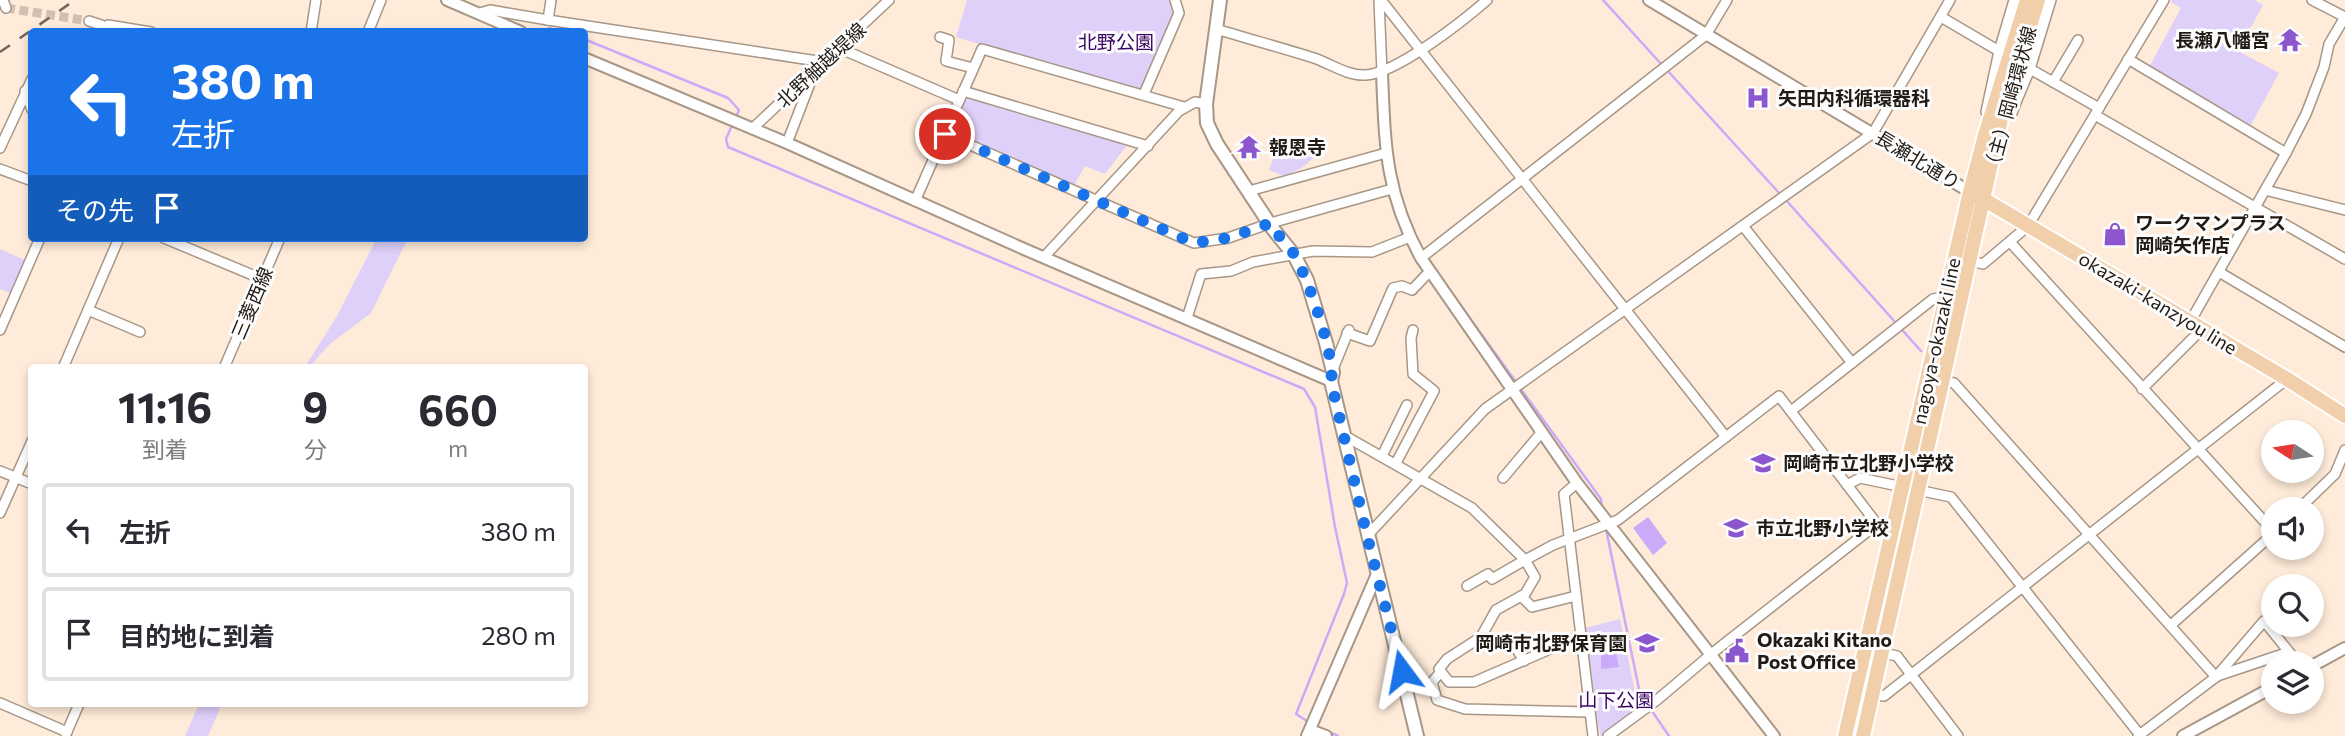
<!DOCTYPE html>
<html lang="ja">
<meta charset="utf-8">
<style>
:root{--surface:#fff;--page:#f7f7f7;--text:#2b2b33;--muted:#7c7c81;--line:#e1e1e2}
body{margin:0;font-family:Commissioner,"Noto Sans JP",sans-serif;background:var(--page);color:var(--text);height:100vh;display:flex;flex-direction:column;font-size:26px;white-space:nowrap}
*{box-sizing:border-box;margin:0}
p{font-size:23px;color:var(--muted)}
.icon{flex:none;width:38px;height:38px;fill:none;stroke:currentColor;stroke-width:2;stroke-linecap:round;stroke-linejoin:round}
.map{position:relative;flex:1;overflow:hidden}
.drawer{position:absolute;left:28px;top:364px;width:560px;height:343px;display:flex;flex-direction:column;background:var(--surface);border-radius:7px;box-shadow:0 4px 10px #0003}
.drawer>*{flex:none}
.top-card{position:absolute;left:28px;top:28px;width:560px;height:214px;border-radius:7px;box-shadow:0 4px 10px #0003;background:#1a73e8;color:#fff;overflow:hidden}
.needle{width:46px;rotate:282deg}
.buttons{position:absolute;left:2261px;top:420px;display:grid;gap:14px}
.buttons a{display:grid;place-items:center;width:63px;height:63px;border-radius:50%;background:var(--surface);box-shadow:0 4px 10px #0003;font-size:35px}
.pin{position:absolute;display:grid;place-items:center;width:60px;height:60px;color:#fff;margin:-30px;border:4px solid #fff;border-radius:50%;box-shadow:0 2px 7px #0007}
.me{position:absolute;width:77px;margin:-38px;rotate:347deg;stroke-linejoin:round;filter:drop-shadow(0 0 5px #0008)}
.turn{display:flex;align-items:center;gap:24px;height:147px;padding:0 28px;font-size:32px}
.turn .icon{width:91px;height:91px;stroke-width:2.5}
.turn b{display:block;font-size:49px;line-height:60px}
.then{display:flex;align-items:center;height:66px;padding:0 28px;background:#0003;gap:14px;font-size:26px}
.eta{display:flex;justify-content:space-evenly;align-items:center;height:119px;text-align:center}
.eta b{font-size:42px;font-weight:700;line-height:49px}
ul{padding:0;list-style:none}
li{display:flex;align-items:center;gap:21px;height:94px;margin:0 14px 10px;padding:0 14px;border:4px solid var(--line);border-radius:7px}
li div{flex:1}
li b{display:block;font-size:26px}
li em{font-style:normal}
.map>svg:first-child{display:block}
</style>
<div class="map">
<svg width="2345" height="736" viewBox="0 0 2345 736">
<rect width="100%" height="100%" fill="#feebd9"/>
<g fill="#dfd0fa">
<polygon points="967,0 1172,0 1175,13 1140,93 956,37"/>
<polygon points="2172,0 2254,0 2263,5 2238,51 2279,73 2251,125 2148,69 2181,8 2171,2"/>
<polygon points="963,94 1128,144 1105,174 1085,166 1073,187 948,133"/>
<polygon points="1278,146 1315,157 1300,169 1284,176 1269,170"/>
<polygon points="377,238 408,238 371,313 330,344 309,367 305,367 337,316"/>
<polygon points="0,249 27,261 12,294 0,289"/>
<polygon points="1620,619 1635,692 1644,707 1608,736 1601,736 1595,713 1585,628"/>
<polygon points="199,704 222,704 208,736 185,736"/>
</g>
<g fill="#caabfa">
<polygon points="1648,517 1667,543 1653,555 1633,528"/>
<polygon points="1606,644 1614,644 1619,667 1601,669 1601,657"/>
</g>
<g fill="none" stroke-linecap="round" stroke-linejoin="round">
<g stroke="#caabfa" stroke-width="2.5">
<polyline points="1603,0 1662,65"/>
<polyline points="549,28 561,32"/>
<polyline points="584,39 728,98 739,110 736,117"/>
<polyline points="1667,70 1780,194"/>
<polyline points="733,123 726,139 728,147 1304,389 1315,407 1335,527 1347,583 1344,594 1296,714 1310,723"/>
<polyline points="1785,199 1921,351"/>
<polyline points="1440,277 1516,382"/>
<polyline points="1520,388 1601,499 1602,509"/>
<polyline points="1606,529 1640,694 1646,703"/>
<polyline points="1650,708 1669,736"/>
<polyline points="1316,726 1338,736"/>
</g>
<polyline stroke="#d2c1b2" stroke-width="9" stroke-dasharray="9 4.5" stroke-linecap="butt" points="6,8 89,21"/>
<g stroke="#a89786" stroke-width="12">
<g id="minor">
<polyline points="3,0 6,8"/>
<polyline points="1379,0 1382,73"/>
<polyline points="1381,0 1726,437"/>
<polyline points="2312,0 2345,17"/>
<polyline points="480,13 490,10 548,20 551,0"/>
<polyline points="1941,17 1999,51"/>
<polyline points="548,20 824,62"/>
<polyline points="89,21 101,25 104,29"/>
<path d="M1216,29C1249,39 1282,48 1314,58C1331,64 1348,76 1365,75C1396,74 1463,21 1487,0"/>
<polyline points="100,32 108,25 151,32"/>
<polyline points="311,32 316,0"/>
<polyline points="368,32 381,0"/>
<polyline points="940,37 949,40 946,61 973,68"/>
<polyline points="839,48 959,100"/>
<polyline points="2128,59 2286,153"/>
<polyline points="2030,69 2099,108"/>
<polyline points="2053,82 2078,40"/>
<polyline points="25,91 32,110"/>
<polyline points="963,91 1148,146"/>
<polyline points="1144,94 1179,13 1175,0"/>
<polyline points="1986,112 1999,51 2014,0"/>
<polyline points="2095,115 2345,259"/>
<polyline points="2001,119 2012,113 2017,100 2030,69 2051,0"/>
<polyline points="752,129 889,0"/>
<polyline points="945,134 1194,243 1228,238 1271,223 1392,189"/>
<polyline points="787,143 814,73"/>
<polyline points="0,148 32,79"/>
<polyline points="0,169 32,181"/>
<polyline points="2265,190 2345,210"/>
<polyline points="1249,191 1386,153"/>
<polyline points="915,201 982,49 1184,107"/>
<polyline points="1743,226 1852,363"/>
<polyline points="164,238 262,279"/>
<polyline points="2010,242 2273,531"/>
<polyline points="1044,257 1179,111 1195,102 1206,104"/>
<polyline points="1421,258 1706,35 1727,0"/>
<polyline points="1970,261 1983,264 2028,226 2164,0"/>
<polyline points="2219,272 2345,347"/>
<polyline points="88,310 140,332"/>
<polyline points="1187,318 1201,274 1231,271 1253,262 1313,251 1372,252 1410,237"/>
<polyline points="2190,322 2286,153 2306,114 2324,67 2329,44 2345,17"/>
<polyline points="0,330 40,238"/>
<polyline points="1347,333 1370,341 1393,288 1402,286 1412,290 1430,271"/>
<polyline points="63,368 119,238"/>
<polyline points="224,368 280,238"/>
<polyline points="1333,369 1349,330"/>
<polyline points="1943,381 1954,383 2216,677"/>
<polyline points="2142,389 2202,329"/>
<polyline points="1791,411 1933,299 1946,296"/>
<polyline points="1345,436 1472,508 1525,560 1553,545 1618,520 1779,396 1877,524 1715,651 1657,700 1608,736"/>
<polyline points="1382,456 1407,405"/>
<polyline points="1396,463 1434,391 1413,374 1411,338 1413,330"/>
<polyline points="0,471 32,484"/>
<polyline points="1503,478 1541,433"/>
<polyline points="1577,483 1564,494 1593,736"/>
<polyline points="1847,485 1860,478 1951,497 2140,735"/>
<polyline points="2299,509 2335,474 2345,450"/>
<polyline points="0,513 32,441"/>
<polyline points="1367,536 1485,409 1873,133 1950,0"/>
<polyline points="1467,586 1488,574 1492,579 1525,560 1535,577 1525,594 1496,610 1481,637 1447,659 1439,669 1449,682 1474,682 1580,636"/>
<polyline points="1521,596 1532,607 1576,596"/>
<polyline points="2171,625 2273,534"/>
<polyline points="1513,643 1524,661"/>
<polyline points="1883,653 1897,656 1958,736"/>
<polyline points="1441,672 1432,682 1437,700 1465,709 1588,712"/>
<polyline points="2217,676 2289,652"/>
<polyline points="1873,695 1884,696 2287,379"/>
<polyline points="0,703 67,732"/>
<polyline points="66,734 79,704"/>
<polyline points="2138,736 2216,677 2264,621 2298,663"/>
</g>
</g>
<g stroke="#a89786" stroke-width="14">
<g id="tertiary">
<polyline points="447,0 521,32"/>
<polyline points="1649,0 1970,192"/>
<polyline points="584,58 787,143 1024,249 1331,381"/>
<path d="M1382,73C1385,145 1385,192 1421,258L1577,483L1774,736"/>
<polyline points="2312,666 2345,648"/>
<polyline points="1310,730 1326,736"/>
<polyline points="1307,736 1377,574"/>
<polyline points="2183,736 2273,687"/>
</g>
</g>
<g stroke="#a89786" stroke-width="16">
<polyline id="secondary" points="1220,0 1206,104 1207,123 1217,144 1273,229 1294,255 1307,280 1326,343 1333,372 1331,381 1417,736"/>
</g>
<g stroke="#fff" stroke-width="18">
<g id="primary">
<polyline points="1978,196 2287,379 2345,416"/>
<polyline points="1845,736 1970,192 1985,135 2027,0"/>
<polyline points="1863,736 2001,119 2038,0"/>
</g>
</g>
<use href="#minor" stroke="#fff" stroke-width="9"/>
<use href="#tertiary" stroke="#fff" stroke-width="10"/>
<use href="#secondary" stroke="#fff" stroke-width="12"/>
<use href="#primary" stroke="#f2cfab" stroke-width="14"/>
<polyline stroke="#70665b" stroke-width="2.5" stroke-dasharray="12 12" stroke-linecap="butt" points="0,52 75,0"/>
</g>
<g fill="none" stroke-linecap="round" stroke-linejoin="round">
<path stroke="#1a73e8" stroke-width="12" stroke-dasharray="0 21.6" d="M945,134L1194,243L1228,238L1271,223C1276,235 1287,243 1294,254C1307,276 1336,357 1331,381L1367,536L1402,671"/>
</g>
<defs>
<g id="temple-bare" transform="scale(1.89)"><path d="M0-6L5-2H3V0L6.5 2.5H4V6H1.5V3h-3V6H-4V2.5H-6.5L-3 0V-2H-5Z" fill="#8c56ce" stroke="#fcfcfc" stroke-width="2.5" paint-order="stroke"/></g>
<g id="hospital-bare" transform="scale(1.89)"><path d="M-5-5h3v3.5h4V-5h3V5h-3V1.5h-4V5h-3Z" fill="#8c56ce" stroke="#fcfcfc" stroke-width="2.5" paint-order="stroke"/></g>
<g id="shop-bare" transform="scale(1.89)"><path d="M-5-2.5h2.3a2.7 3.5 0 0 1 5.4 0H5L5.5 6h-11ZM-1.5-2.5h3a1.5 2.3 0 0 0-3 0Z" fill="#8c56ce" stroke="#fcfcfc" stroke-width="2.5" paint-order="stroke"/></g>
<g id="school-bare" transform="scale(1.89)"><path d="M0-5L7-2L0 1L-7-2ZM-4 1L0 2.5L4 1V4Q0 6-4 4Z" fill="#8c56ce" stroke="#fcfcfc" stroke-width="2.5" paint-order="stroke"/></g>
<g id="civic-bare" transform="scale(1.89)"><path d="M-.6-6.5H3V-4.5H.6V-3L4-1V1h2V6H-6V1h2V-1L-.6-3ZM-1.2 2.5V6h2.4V2.5Z" fill="#8c56ce" stroke="#fcfcfc" stroke-width="2.5" paint-order="stroke"/></g>
</defs>
<g fill-rule="evenodd">
<use href="#temple-bare" x="2290" y="40"/>
<use href="#hospital-bare" x="1758" y="98"/>
<use href="#temple-bare" x="1249" y="147"/>
<use href="#shop-bare" x="2115" y="234"/>
<use href="#school-bare" x="1763" y="463"/>
<use href="#school-bare" x="1736" y="528"/>
<use href="#school-bare" x="1647" y="643"/>
<use href="#civic-bare" x="1737" y="651"/>
</g>
<g text-anchor="middle" stroke-width="6" stroke-linejoin="round" paint-order="stroke">
<g font-size="19" font-weight="bold" fill="#211b14" stroke="#fcfcfc" text-anchor="start">
<text x="2270" y="47" text-anchor="end">長瀬八幡宮</text>
<text x="1778" y="105">矢田内科循環器科</text>
<text x="1269" y="154">報恩寺</text>
<text x="2135" y="230">ワークマンプラス<tspan x="2135" dy="22">岡崎矢作店</tspan></text>
<text x="1783" y="470">岡崎市立北野小学校</text>
<text x="1756" y="535">市立北野小学校</text>
<text x="1757" y="647">Okazaki Kitano<tspan x="1757" dy="22">Post Office</tspan></text>
<text x="1627" y="650" text-anchor="end">岡崎市北野保育園</text>
</g>
<g font-size="19" fill="#390563" stroke="#fcfcfc">
<text x="1116" y="49">北野公園</text>
<text x="1616" y="707">山下公園</text>
</g>
<g font-size="19" fill="#211b14" stroke="#fcfcfc">
<text transform="translate(821 65) rotate(-43)" y="7">北野舳越堤線</text>
<text transform="translate(2010 100) rotate(-75)" y="7">（主）岡崎環状線</text>
<text transform="translate(1918 160) rotate(31)" y="7">長瀬北通り</text>
<text transform="translate(252 303) rotate(-67)" y="7">三菱西線</text>
<text transform="translate(2158 303) rotate(31)" y="7">okazaki-kanzyou line</text>
<text transform="translate(1936 341) rotate(-78)" y="7">nagoya-okazaki line</text>
</g>
</g>
</svg>
<div class="buttons">
<a><svg class="needle" viewBox="-14 -14 28 28"><path d="M0-13l5 13h-10z" fill="#e53935"/><path d="M0 13l5-13h-10z" fill="#7c7c81"/></svg></a>
<a><svg class="icon" aria-label="sound" viewBox="0 0 24 24"><path d="M4 9h4l5-4v14l-5-4H4zM17 9q2 3 0 6"/></svg></a>
<a><svg class="icon" aria-label="search" viewBox="0 0 24 24"><circle cx="10" cy="10" r="6"/><path d="M15 15l6 6"/></svg></a>
<a><svg class="icon" aria-label="layers" viewBox="0 0 24 24"><path d="M12 4l9 5-9 5-9-5zM3 14l9 5 9-5"/></svg></a>
</div>
<div class="pin" style="left:945px;top:134px;background:#d93025"><svg class="icon" aria-label="arrive" viewBox="0 0 24 24"><path d="M6 21V4h12l-3 4 3 4H6"/></svg></div>
<svg class="me" style="left:1402px;top:671px" viewBox="-20 -20 40 40"><path d="M0-17L14 15 0 8-14 15z" fill="#1a73e8" stroke="#fff" stroke-width="4"/></svg>
<div class="top-card">
<div class="turn"><svg class="icon" aria-label="left" viewBox="0 0 24 24"><path d="M17 20v-9H6M10 6l-5 5 5 5"/></svg><div><b>380 m</b>左折</div></div>
<div class="then">その先<svg class="icon" aria-label="arrive" viewBox="0 0 24 24"><path d="M6 21V4h12l-3 4 3 4H6"/></svg></div>
</div>
<section class="drawer">
<div class="eta">
<div><b>11:16</b><p>到着</p></div>
<div><b>9</b><p>分</p></div>
<div><b>660</b><p>m</p></div>
</div>
<ul>
<li><svg class="icon" aria-label="left" viewBox="0 0 24 24"><path d="M17 20v-9H6M10 6l-5 5 5 5"/></svg><div><b>左折</b></div><em>380 m</em></li>
<li><svg class="icon" aria-label="arrive" viewBox="0 0 24 24"><path d="M6 21V4h12l-3 4 3 4H6"/></svg><div><b>目的地に到着</b></div><em>280 m</em></li>
</ul>
</section>
</div>
